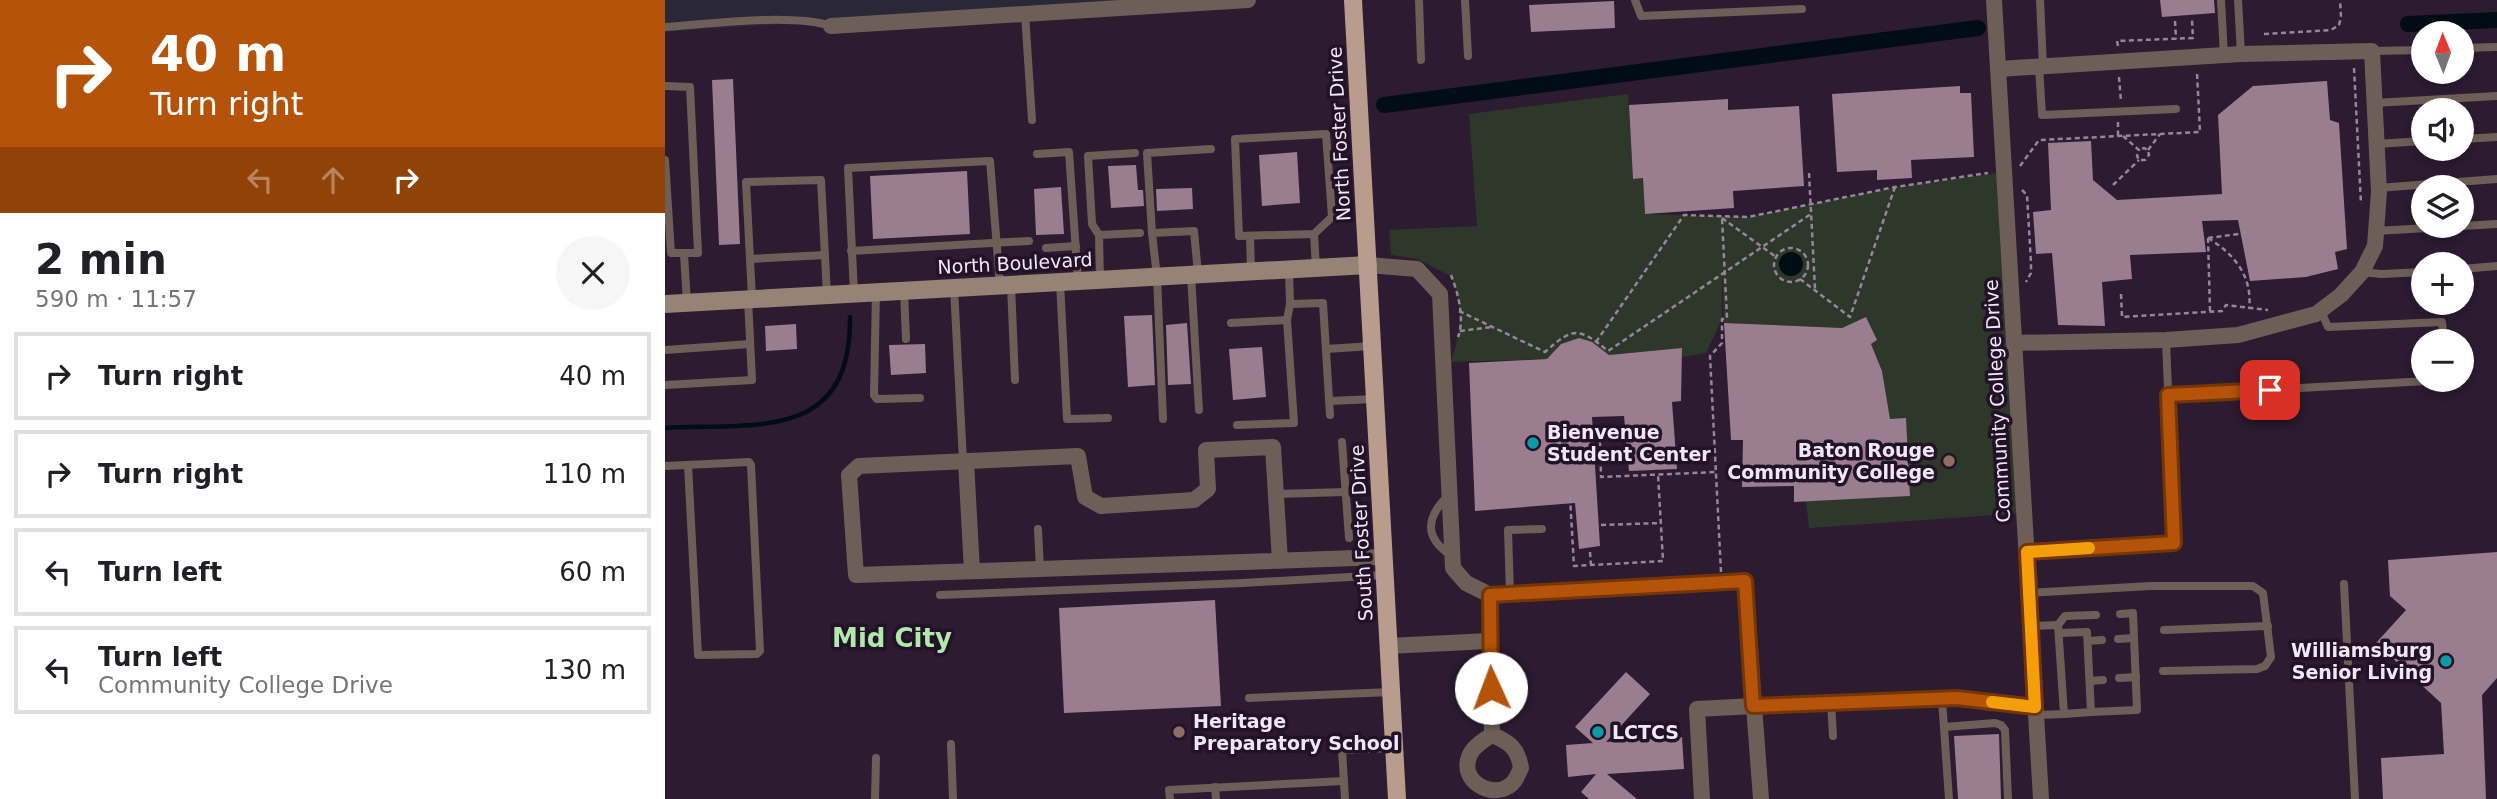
<!DOCTYPE html>
<meta charset="utf-8">
<style>
:root{--surface:#fff;--page:#f6f6f6;--text:#202124;--muted:#757577;--line:#e0e0e0}
body{margin:0;font-family:"DejaVu Sans",sans-serif;background:var(--page);color:var(--text);height:100vh;display:flex;flex-direction:column;font-size:26px;white-space:nowrap}
*{box-sizing:border-box;margin:0}
p{font-size:23px;color:var(--muted)}
.icon{flex:none;width:38px;height:38px;fill:none;stroke:currentColor;stroke-width:2;stroke-linecap:round;stroke-linejoin:round}
.map{position:relative;flex:1;overflow:hidden}
.drawer{display:flex;flex-direction:column;background:var(--surface);width:665px}
.drawer>*{flex:none}
.banner{background:#b45309;color:#fff;overflow:hidden}
.needle{width:46px;rotate:359deg}
.buttons{position:absolute;left:1746px;top:21px;display:grid;gap:14px}
.buttons a{display:grid;place-items:center;width:63px;height:63px;border-radius:50%;background:var(--surface);box-shadow:0 4px 10px #0003;font-size:35px}
.pin{position:absolute;display:grid;place-items:center;width:60px;height:60px;color:#fff;margin:-30px;border-radius:14px;box-shadow:0 4px 10px #0006}
.me{position:absolute;width:77px;margin:-38px;rotate:358deg;stroke-linejoin:round;filter:drop-shadow(0 0 5px #0008)}
.turn{display:flex;align-items:center;gap:24px;height:147px;padding:0 35px;font-size:32px}
.turn .icon{width:91px;height:91px;stroke-width:2.5}
.turn b{display:block;font-size:49px;line-height:60px}
.lanes{display:flex;align-items:center;height:66px;padding:0 35px;background:#0003;justify-content:center;gap:35px;direction:ltr}
.lanes .off{opacity:.35}
.round{display:grid;place-items:center;flex:none;width:74px;height:74px;border-radius:37px;background:var(--page)}
.head{display:flex;align-items:center;justify-content:space-between;height:119px;padding:0 35px}
h1{font-size:42px;font-weight:700;line-height:52px}
ul{padding:0;list-style:none}
li{display:flex;align-items:center;gap:21px;height:88px;margin:0 14px 10px;padding:0 21px;border:4px solid var(--line);border-radius:0px}
li div{flex:1}
li b{display:block;font-size:26px}
li em{font-style:normal}
main{display:flex;flex:1;min-height:0}
.map>svg:first-child{display:block}
</style>
<main>
<section class="drawer">
<div class="banner">
<div class="turn"><svg class="icon" aria-label="right" viewBox="0 0 24 24"><path d="M7 20v-9h11M14 6l5 5-5 5"/></svg><div><b>40 m</b>Turn right</div></div>
<div class="lanes"><svg class="icon off" aria-label="left" viewBox="0 0 24 24"><path d="M17 20v-9H6M10 6l-5 5 5 5"/></svg><svg class="icon off" aria-label="ahead" viewBox="0 0 24 24"><path d="M12 20V5M6 11l6-6 6 6"/></svg><svg class="icon" aria-label="right" viewBox="0 0 24 24"><path d="M7 20v-9h11M14 6l5 5-5 5"/></svg></div>
</div>
<div class="head"><div><h1>2 min</h1><p>590 m · 11:57</p></div><a class="round"><svg class="icon" aria-label="close" viewBox="0 0 24 24"><path d="M6 6l12 12M18 6L6 18"/></svg></a></div>
<ul>
<li><svg class="icon" aria-label="right" viewBox="0 0 24 24"><path d="M7 20v-9h11M14 6l5 5-5 5"/></svg><div><b>Turn right</b></div><em>40 m</em></li>
<li><svg class="icon" aria-label="right" viewBox="0 0 24 24"><path d="M7 20v-9h11M14 6l5 5-5 5"/></svg><div><b>Turn right</b></div><em>110 m</em></li>
<li><svg class="icon" aria-label="left" viewBox="0 0 24 24"><path d="M17 20v-9H6M10 6l-5 5 5 5"/></svg><div><b>Turn left</b></div><em>60 m</em></li>
<li><svg class="icon" aria-label="left" viewBox="0 0 24 24"><path d="M17 20v-9H6M10 6l-5 5 5 5"/></svg><div><b>Turn left</b><p>Community College Drive</p></div><em>130 m</em></li>
</ul>
</section>
<div class="map">
<svg width="1832" height="799" viewBox="0 0 1832 799">
<rect width="100%" height="100%" fill="#2c1b31"/>
<polygon fill="#2a2738" points="0,0 459,0 459,1 0,32"/>
<path fill="#2e382a" d="M963,94L968,179L978,178L980,214L1083,217L1230,187L1339,172L1359,513L1144,528L1141,501L1245,496L1241,419H1225L1217,371L1206,344L1212,340L1201,317L1177,328L1059,323L1057,266V319L1041,353L1017,357V348L944,355C930,343 920,335 901,342C893,345 888,351 886,359L786,362C796,329 799,309 786,276L752,259L726,255L724,230L812,226L804,114Z"/>
<circle fill="#000d15" cx="1126" cy="264" r="12"/>
<g fill="none" stroke-linecap="round" stroke-linejoin="round">
<path stroke="#000d15" stroke-width="4.5" d="M0,428C92,423 186,442 185,317"/>
<g stroke="#000d15" stroke-width="16">
<polyline points="1743,24 1832,20"/>
<polyline points="719,105 1313,28"/>
</g>
</g>
<g fill="#9b7d90">
<polygon points="1495,0 1549,0 1550,13 1497,17"/>
<polygon points="949,1 950,28 866,32 864,5"/>
<polygon points="68,79 75,244 54,245 47,80"/>
<polygon points="1662,81 1665,120 1674,123 1682,249 1670,252 1673,269 1641,277 1585,281 1573,220 1537,221 1541,252 1465,255 1467,279 1437,282 1440,326 1393,325 1387,253 1371,254 1368,212 1386,210 1383,143 1426,141 1428,180 1452,200 1557,194 1553,115 1588,86"/>
<polygon points="1295,86 1295,93 1306,93 1309,157 1246,160 1247,178 1212,180 1212,170 1172,172 1167,94"/>
<polygon points="1063,99 1063,110 1134,106 1139,186 1068,191 1069,208 980,214 978,178 968,179 964,105"/>
<polygon points="632,152 635,203 597,206 594,155"/>
<polygon points="471,165 473,190 478,190 479,206 446,208 443,166"/>
<polygon points="302,171 305,234 208,239 205,176"/>
<polygon points="396,187 399,234 371,235 369,189"/>
<polygon points="527,188 528,209 492,211 491,189"/>
<polygon points="487,315 490,385 463,387 459,316"/>
<polygon points="1201,317 1212,340 1206,344 1217,371 1225,419 1241,418 1245,496 1129,502 1129,486 1077,487 1078,440 1066,440 1059,323 1177,328"/>
<polygon points="522,323 526,384 503,385 501,325"/>
<polygon points="131,324 132,349 101,351 100,326"/>
<polygon points="914,338 927,342 944,355 1017,348 1016,401 1007,402 1012,469 964,471 959,416 927,417 935,546 914,549 910,503 810,511 804,363 882,359 896,344"/>
<polygon points="260,344 261,373 226,375 224,345"/>
<polygon points="597,347 601,397 568,400 564,349"/>
<polygon points="1832,552 1832,678 1817,695 1821,799 1718,799 1716,758 1779,754 1776,703 1711,643 1741,610 1725,596 1723,560"/>
<polygon points="550,600 556,706 399,713 394,608"/>
<polygon points="961,672 985,694 941,742 1017,737 1019,769 942,774 972,799 924,799 916,792 931,774 903,777 901,745 928,743 910,727"/>
<polygon points="1334,734 1336,799 1293,799 1289,736"/>
</g>
<g fill="none" stroke-linecap="round" stroke-linejoin="round">
<g stroke="#948799" stroke-width="2.5" stroke-dasharray="5 3.5" stroke-linecap="butt">
<polyline points="1510,21 1511,39"/>
<polyline points="1599,34 1666,30 1674,25 1676,17 1675,0"/>
<polyline points="1453,46 1452,41 1528,38 1527,20"/>
<polyline points="1689,68 1696,204"/>
<polyline points="1454,77 1456,102"/>
<polyline points="1453,122 1453,136"/>
<polyline points="1458,136 1474,150 1472,156 1474,160 1480,160 1484,155 1483,150 1479,148 1474,150"/>
<polyline points="1483,150 1495,134"/>
<polyline points="1355,166 1374,140 1535,132 1532,73"/>
<polyline points="1144,173 1150,289"/>
<polyline points="1448,185 1474,160"/>
<polyline points="1357,190 1362,195 1366,263 1366,273 1361,282"/>
<polyline points="1057,218 1111,257"/>
<path d="M1543,238C1569,254 1588,276 1584,309"/>
<polyline points="1543,238 1545,311"/>
<polyline points="1543,238 1581,233"/>
<circle cx="1126" cy="265" r="17"/>
<path d="M786,275C793,293 800,318 793,337"/>
<polyline points="1135,279 1185,317 1230,187"/>
<polyline points="1456,294 1457,317 1557,311 1561,305 1603,310"/>
<path d="M794,311L880,352C908,327 914,327 943,351L1146,214"/>
<polyline points="795,331 827,327"/>
<polyline points="931,342 1019,215 1083,217 1230,187 1323,173"/>
<polyline points="935,441 936,477 1051,472"/>
<polyline points="905,497 909,566 998,561 993,474"/>
<polyline points="936,525 996,523"/>
<polyline points="925,552 926,565"/>
<polyline points="1056,572 1045,356 1057,343 1057,319 1062,318 1057,218"/>
</g>
<g stroke="#6d5f58" stroke-width="8">
<polyline points="754,0 756,60"/>
<polyline points="800,0 803,56"/>
<polyline points="970,0 976,16 1137,9"/>
<polyline points="1375,0 1378,66"/>
<polyline points="1556,0 1559,56"/>
<polyline points="1573,0 1576,54"/>
<polyline points="360,14 367,120"/>
<path d="M0,27C44,24 126,13 166,26"/>
<polyline points="1797,48 1832,47"/>
<polyline points="1707,51 1759,50"/>
<polyline points="1374,67 1377,115 1511,109"/>
<polyline points="0,86 25,87 33,253 6,253 0,160"/>
<polyline points="1709,103 1832,96"/>
<polyline points="1797,139 1832,137"/>
<polyline points="1711,144 1759,141"/>
<polyline points="372,154 404,152 413,281"/>
<polyline points="1713,188 1832,179"/>
<polyline points="1711,231 1832,224"/>
<polyline points="487,233 482,153 546,149"/>
<polyline points="649,234 574,236 570,139 661,134 667,217 649,234 651,268"/>
<polyline points="434,235 427,224 423,156 470,153"/>
<polyline points="585,236 586,271"/>
<polyline points="381,248 411,246"/>
<polyline points="186,251 364,241"/>
<polyline points="19,254 22,303"/>
<polyline points="85,259 160,255"/>
<polyline points="1797,269 1832,266"/>
<polyline points="624,271 625,304 658,303 665,415"/>
<polyline points="1697,272 1716,274 1759,272"/>
<polyline points="526,275 534,410"/>
<polyline points="435,280 434,235 475,233"/>
<polyline points="395,282 402,419 443,418"/>
<polyline points="346,285 350,380"/>
<polyline points="289,288 298,461"/>
<polyline points="239,291 241,339"/>
<polyline points="211,292 209,395 212,399 255,398"/>
<polyline points="189,293 183,168 325,161 335,285"/>
<polyline points="87,298 81,182 156,180 162,295"/>
<polyline points="1656,311 1663,327 1777,322 1779,341"/>
<polyline points="566,323 622,320 625,304"/>
<polyline points="661,349 707,346"/>
<polyline points="0,350 85,344"/>
<polyline points="0,385 87,380 83,299"/>
<polyline points="1503,395 1781,380"/>
<polyline points="664,401 710,399"/>
<polyline points="498,419 492,277 487,233 529,231 533,274"/>
<polyline points="572,425 629,423 622,320"/>
<polyline points="677,442 684,538"/>
<polyline points="0,466 84,462 86,465 95,651 92,654 33,655 23,465"/>
<polyline points="611,494 680,492"/>
<path d="M784,495C760,518 759,538 787,556"/>
<polyline points="373,529 375,569"/>
<polyline points="1362,552 1509,543 1501,340"/>
<polyline points="1679,584 1690,799"/>
<polyline points="1364,593 1485,586 1588,586 1598,593 1606,657 1600,666 1592,669 1498,671"/>
<polyline points="845,594 843,530 877,529"/>
<polyline points="275,595 578,583 720,575"/>
<polyline points="825,595 1080,581"/>
<polyline points="1393,625 1400,616 1431,615"/>
<polyline points="1366,626 1393,625 1399,714 1371,715"/>
<polyline points="1499,630 1603,626"/>
<polyline points="1394,633 1422,632 1426,712 1399,714"/>
<polyline points="1453,639 1469,638"/>
<polyline points="1423,641 1437,640"/>
<polyline points="1454,678 1471,677"/>
<polyline points="1425,681 1438,680"/>
<polyline points="584,698 726,692"/>
<polyline points="1277,699 1284,799"/>
<polyline points="1166,702 1168,736"/>
<polyline points="1426,712 1472,710 1468,613 1455,614"/>
<polyline points="1279,727 1330,723 1336,725 1340,730 1343,799"/>
<polyline points="286,744 288,799"/>
<polyline points="550,787 551,799"/>
<polyline points="210,799 211,758"/>
<polyline points="505,799 504,790 679,781"/>
<polyline points="680,799 677,750 729,748"/>
</g>
<g stroke="#6d5f58" stroke-width="16">
<polyline points="1329,0 1376,799"/>
<polyline points="166,26 583,0"/>
<polyline points="1334,69 1576,54 1707,51 1714,192 1710,246 1697,272 1676,295 1651,314 1573,335 1501,340 1349,343"/>
<polyline points="703,265 752,269 775,294 788,568 801,583 825,595 827,735"/>
<polyline points="301,461 307,571"/>
<path d="M615,561L608,447L541,450L543,489L529,500L436,506L420,497L413,456L194,466L184,475L191,575C367,569 543,564 719,557"/>
<polyline points="1080,581 1089,706 1292,698 1371,707"/>
<polyline points="723,646 824,641"/>
<path d="M827,735C845,742 853,749 856,768C853,774 850,783 844,786C825,799 795,780 804,757C807,747 819,740 827,735Z"/>
<polyline points="1037,799 1032,709 1089,706 1096,799"/>
</g>
<polyline stroke="#978276" stroke-width="18" points="0,304 703,265"/>
<polyline stroke="#b89c8d" stroke-width="18" points="688,0 732,799"/>
</g>
<g fill="none" stroke-linecap="round" stroke-linejoin="round">
<g stroke="#753606" stroke-width="18">
<polyline id="route" points="826,688 825,595 1080,581 1088,706 1292,698 1370,707 1362,552 1509,543 1503,395 1605,390"/>
</g>
<use href="#route" stroke="#b45309" stroke-width="12"/>
<polyline stroke="#f59e0b" stroke-width="12" points="1327,702 1370,707 1362,552 1424,548"/>
</g>
<g fill="#0f9aa8" stroke="#221227" stroke-width="2.5">
<circle cx="868" cy="443" r="7"/>
<circle cx="1781" cy="661" r="7"/>
<circle cx="933" cy="732" r="7"/>
</g>
<g fill="#8d6e63" stroke="#221227" stroke-width="2.5">
<circle cx="1284" cy="461" r="7"/>
<circle cx="514" cy="732" r="7"/>
</g>
<g text-anchor="middle" stroke-width="7" stroke-linejoin="round" paint-order="stroke">
<g font-size="19" fill="#f2e7f6" stroke="#221227">
<text transform="translate(674 134) rotate(-93)" y="7">North Foster Drive</text>
<text transform="translate(350 263) rotate(-3)" y="7">North Boulevard</text>
<text transform="translate(1332 401) rotate(-93)" y="7">Community College Drive</text>
<text transform="translate(696 533) rotate(-93)" y="7">South Foster Drive</text>
</g>
<g font-size="19" font-weight="bold" fill="#f2e7f6" stroke="#221227" text-anchor="start">
<text x="882" y="439">Bienvenue<tspan x="882" dy="22">Student Center</tspan></text>
<text x="1270" y="457" text-anchor="end">Baton Rouge<tspan x="1270" dy="22">Community College</tspan></text>
<text x="1767" y="657" text-anchor="end">Williamsburg<tspan x="1767" dy="22">Senior Living</tspan></text>
<text x="528" y="728">Heritage<tspan x="528" dy="22">Preparatory School</tspan></text>
<text x="947" y="739">LCTCS</text>
</g>
<g font-size="26" font-weight="bold" fill="#b1e8ab" stroke="#221227">
<text x="227" y="647">Mid City</text>
</g>
</g>
</svg>
<div class="buttons">
<a><svg class="needle" viewBox="-14 -14 28 28"><path d="M0-13l5 13h-10z" fill="#e53935"/><path d="M0 13l5-13h-10z" fill="#757577"/></svg></a>
<a><svg class="icon" aria-label="sound" viewBox="0 0 24 24"><path d="M4 9h4l5-4v14l-5-4H4zM17 9q2 3 0 6"/></svg></a>
<a><svg class="icon" aria-label="layers" viewBox="0 0 24 24"><path d="M12 4l9 5-9 5-9-5zM3 14l9 5 9-5"/></svg></a>
<a>+</a>
<a>−</a>
</div>
<div class="pin" style="left:1605px;top:390px;background:#d93025"><svg class="icon" aria-label="arrive" viewBox="0 0 24 24"><path d="M6 21V4h12l-3 4 3 4H6"/></svg></div>
<svg class="me" style="left:826px;top:688px" viewBox="-20 -20 40 40"><circle r="19" fill="#fff"/><path d="M0-13L10 11 0 6-10 11z" fill="#b45309"/></svg>
</div>
</main>
